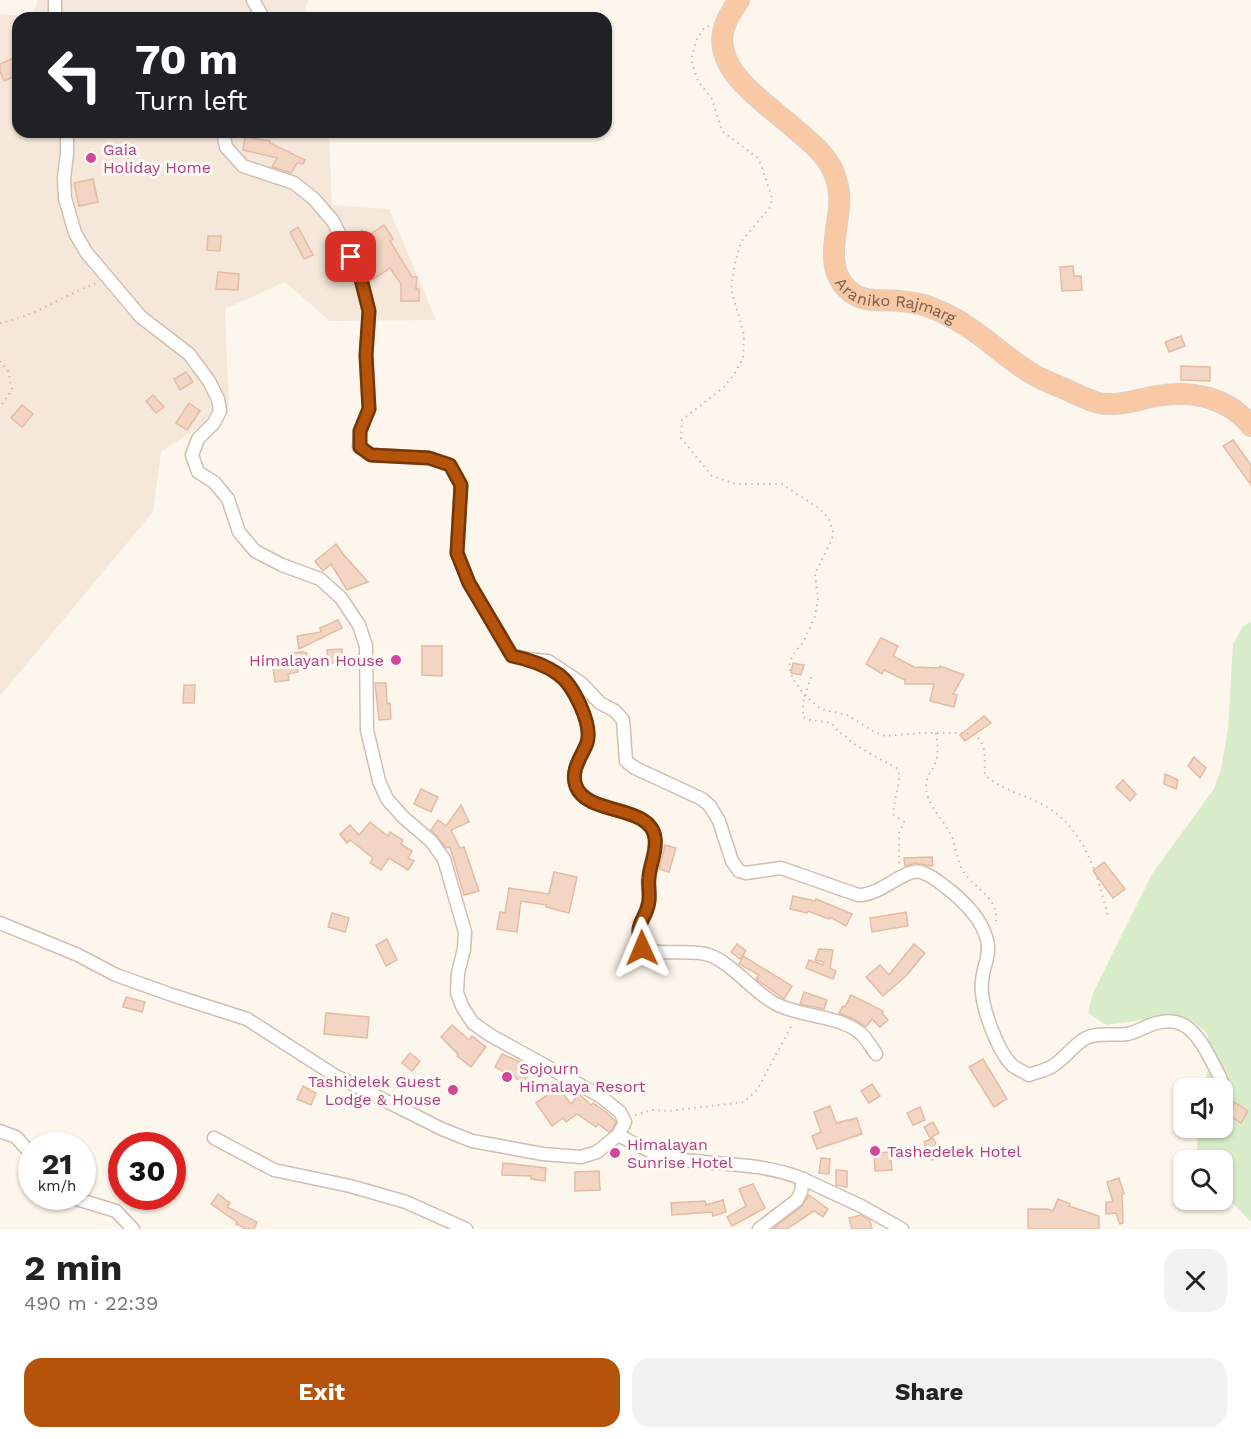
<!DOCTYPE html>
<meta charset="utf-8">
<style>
:root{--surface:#fff;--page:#f2f2f2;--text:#222;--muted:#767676;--accent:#b45309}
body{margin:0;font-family:"Work Sans",sans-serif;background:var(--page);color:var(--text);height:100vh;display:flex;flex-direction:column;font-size:22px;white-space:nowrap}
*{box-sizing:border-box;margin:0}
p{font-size:20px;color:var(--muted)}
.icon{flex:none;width:33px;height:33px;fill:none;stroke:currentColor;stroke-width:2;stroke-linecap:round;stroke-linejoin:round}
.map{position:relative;height:1229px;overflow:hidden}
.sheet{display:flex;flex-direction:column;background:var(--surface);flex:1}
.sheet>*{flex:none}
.banner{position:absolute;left:12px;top:12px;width:600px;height:126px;border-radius:18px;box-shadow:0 2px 4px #0004;background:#202124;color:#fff;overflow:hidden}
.controls{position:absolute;left:1173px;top:1078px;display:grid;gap:12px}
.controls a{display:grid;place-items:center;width:60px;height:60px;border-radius:12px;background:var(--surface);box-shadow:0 2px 4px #0004;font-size:30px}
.speed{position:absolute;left:18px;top:1132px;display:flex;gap:12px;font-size:30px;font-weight:700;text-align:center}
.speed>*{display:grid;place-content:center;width:78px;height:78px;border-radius:50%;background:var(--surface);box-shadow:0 2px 4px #0004;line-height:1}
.speed small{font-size:15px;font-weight:400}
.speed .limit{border:9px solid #d22;background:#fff;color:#111}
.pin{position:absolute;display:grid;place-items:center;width:51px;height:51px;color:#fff;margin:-26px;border-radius:12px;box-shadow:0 3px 9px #0006}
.me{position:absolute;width:66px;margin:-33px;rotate:359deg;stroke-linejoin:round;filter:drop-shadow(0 0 4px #0008)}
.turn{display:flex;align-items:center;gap:21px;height:126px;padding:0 24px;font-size:27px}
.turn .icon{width:78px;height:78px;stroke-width:2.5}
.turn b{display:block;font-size:42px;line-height:51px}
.round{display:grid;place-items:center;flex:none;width:63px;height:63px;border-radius:18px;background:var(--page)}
.headline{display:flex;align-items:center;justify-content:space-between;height:102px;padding:0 24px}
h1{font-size:36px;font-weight:700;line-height:45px}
.cta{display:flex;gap:12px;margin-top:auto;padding:12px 24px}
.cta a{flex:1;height:69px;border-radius:18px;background:var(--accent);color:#fff;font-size:24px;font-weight:700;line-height:69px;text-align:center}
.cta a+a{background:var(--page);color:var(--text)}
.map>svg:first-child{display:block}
</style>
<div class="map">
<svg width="1251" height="1229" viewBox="0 0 1251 1229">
<rect width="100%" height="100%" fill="#fdf6ec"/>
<polygon fill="#f5e8da" points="38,0 309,0 301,18 18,18 18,132 329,132 332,205 389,209 436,320 330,321 285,282 225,309 229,407 161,452 153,512 0,696 0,14 31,17"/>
<polygon fill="#d8ecc9" points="1251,622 1251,1222 1223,1192 1222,1161 1200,1161 1197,1155 1197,1128 1222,1128 1222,1089 1203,1089 1212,1054 1207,1033 1191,1020 1149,1019 1106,1025 1088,1013 1093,993 1152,874 1214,789 1221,769 1228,729 1233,644 1243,626"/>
<g fill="#f3d5c3" stroke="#e6bba3" stroke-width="1.5">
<polygon points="18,56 18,75 4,81 0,71 0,64"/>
<polygon points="245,137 270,141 270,143 305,160 303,164 297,163 291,173 272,167 277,158 243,150"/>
<polygon points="93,179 98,202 79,206 74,183"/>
<polygon points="384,225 393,239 390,241 412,277 417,277 416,289 419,289 419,301 401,301 401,284 390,268 372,280 350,237 362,230 366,237"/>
<polygon points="298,227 313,255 304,259 290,232"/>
<polygon points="208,236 221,236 220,251 207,250"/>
<polygon points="1073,266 1074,276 1081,276 1082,290 1062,291 1060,267"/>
<polygon points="218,272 239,274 238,290 216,289"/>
<polygon points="1181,336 1185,346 1169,352 1165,342"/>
<polygon points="1181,366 1210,367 1210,381 1181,380"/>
<polygon points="186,372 193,382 180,390 174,379"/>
<polygon points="153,395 164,407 156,413 146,401"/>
<polygon points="189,403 200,411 187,430 176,423"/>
<polygon points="22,405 33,414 22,427 11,418"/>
<polygon points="1233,440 1251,465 1251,485 1223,446"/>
<polygon points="336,544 343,554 368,582 347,590 331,564 323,571 315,561"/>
<polygon points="338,620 342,628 299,649 297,636 321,632 320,628"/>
<polygon points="881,638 898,646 893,656 914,667 939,668 940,666 964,675 953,694 957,695 954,707 930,701 934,684 905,684 905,680 884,670 882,674 866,664"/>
<polygon points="422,646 442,646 442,676 422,675"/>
<polygon points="342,649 343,662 328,663 327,650"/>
<polygon points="302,652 307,653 304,668 298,667 298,672 288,674 289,680 275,682 273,666 290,664 293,653"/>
<polygon points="793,663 804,665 801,675 791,673"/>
<polygon points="375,683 386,683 387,704 390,703 391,719 379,720"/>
<polygon points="184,685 195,685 194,703 183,703"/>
<polygon points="984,716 991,723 965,741 960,735"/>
<polygon points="1194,757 1206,768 1200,778 1188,766"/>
<polygon points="1165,774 1178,780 1176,789 1164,784"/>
<polygon points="1123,780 1136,794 1130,801 1116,787"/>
<polygon points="421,789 438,797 431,812 414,804"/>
<polygon points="461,805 469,822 451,830 460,848 464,847 479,891 464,895 450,847 447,848 445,846 431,830 438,820 446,826"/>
<polygon points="370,822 388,836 390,832 403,840 401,844 412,851 408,858 414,861 408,870 389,858 381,870 370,863 373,858 350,840 347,843 340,834 350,825 359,835"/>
<polygon points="665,845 676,848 669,872 659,869"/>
<polygon points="932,857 933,866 915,863 905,866 904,858"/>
<polygon points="1104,862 1125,889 1113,898 1093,871"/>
<polygon points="554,872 577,877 569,913 546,907 546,905 521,901 517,932 497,929 500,912 505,913 509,888 549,894"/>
<polygon points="793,896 815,901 816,899 852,914 846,926 830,917 829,919 808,911 807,913 790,909"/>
<polygon points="906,912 908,926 872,932 870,918"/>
<polygon points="332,913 349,918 345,932 328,927"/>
<polygon points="387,939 397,960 386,966 376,945"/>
<polygon points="737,944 746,951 740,959 731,952"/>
<polygon points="914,944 925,953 906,976 883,996 866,977 880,965 889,975"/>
<polygon points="819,949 833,950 830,968 836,971 833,979 806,968 809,960 823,965 824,962 815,960"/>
<polygon points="743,956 792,986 784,999 756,979 759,975 739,964"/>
<polygon points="804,992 827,1000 824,1009 800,1004"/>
<polygon points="851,995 883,1011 882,1013 888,1020 880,1027 872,1019 866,1027 854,1019 839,1013 843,1006 845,1007"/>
<polygon points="126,997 145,1002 142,1012 123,1007"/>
<polygon points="326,1013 369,1017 367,1038 324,1034"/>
<polygon points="452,1025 469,1040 472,1036 486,1047 471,1067 457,1056 458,1054 441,1037"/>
<polygon points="410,1053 420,1061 412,1071 402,1063"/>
<polygon points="502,1054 520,1062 532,1071 522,1083 507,1071 506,1073 495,1067"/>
<polygon points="983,1059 1007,1099 994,1107 969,1067"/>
<polygon points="872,1084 880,1096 869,1103 861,1091"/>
<polygon points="303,1086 316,1093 311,1105 297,1099"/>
<polygon points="558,1087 571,1104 579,1094 591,1105 593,1103 606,1112 616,1122 612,1130 609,1132 598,1124 596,1127 577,1114 566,1122 563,1118 552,1126 536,1103"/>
<polygon points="1234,1102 1248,1111 1241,1123 1230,1116"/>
<polygon points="830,1106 836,1123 857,1118 862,1134 817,1149 812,1136 821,1132 814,1112"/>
<polygon points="920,1107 925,1120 913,1125 907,1113"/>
<polygon points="933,1122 939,1133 930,1138 924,1127"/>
<polygon points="933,1138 942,1156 932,1160 924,1142"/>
<polygon points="890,1152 892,1170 875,1171 874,1153"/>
<polygon points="821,1158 830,1159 829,1174 819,1173"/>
<polygon points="503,1163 546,1168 545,1181 531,1179 531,1176 502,1175"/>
<polygon points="836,1170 847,1171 847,1187 836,1185"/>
<polygon points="599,1171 600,1190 575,1191 575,1172"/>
<polygon points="1119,1178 1124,1194 1122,1194 1123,1223 1120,1224 1116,1213 1106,1214 1106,1202 1113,1202 1107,1182"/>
<polygon points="753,1184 765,1208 732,1226 727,1217 746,1206 739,1189"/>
<polygon points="218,1194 230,1203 227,1207 257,1222 254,1229 246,1229 236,1224 237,1222 211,1204"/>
<polygon points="809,1195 828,1209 823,1217 814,1211 787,1229 773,1229 802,1206"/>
<polygon points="1058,1199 1070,1204 1069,1206 1099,1216 1099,1229 1028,1229 1028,1209 1048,1209 1053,1211"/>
<polygon points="723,1200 726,1212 713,1216 712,1212 672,1215 671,1203 705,1201 706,1205"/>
<polygon points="861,1215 870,1221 872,1229 852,1229 849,1218"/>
</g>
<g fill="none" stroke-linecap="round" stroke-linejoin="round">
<g stroke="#d1beb0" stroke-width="15">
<g id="minor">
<polyline points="253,0 263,18"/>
<polyline points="55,18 55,0"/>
<path d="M223,132L226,147L243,166L294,183L314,199L333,221L360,275L369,311L366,355L369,409L360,431L359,447L371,455L429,458L450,465L461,485L457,553L469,583L512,655L527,659L548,661L581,683L600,703L615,711L623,720L626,761L635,768L702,799L710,806L719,821L732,861L739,871L746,873L781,868L858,895C881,896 905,867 921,872C932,875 943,885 952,892C967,905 982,920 987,940C991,954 983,967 982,981C979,1002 997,1051 1013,1066C1017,1069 1024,1072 1029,1075C1036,1072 1044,1071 1051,1067C1064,1060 1073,1045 1086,1038C1098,1032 1114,1036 1127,1034C1138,1032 1147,1025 1157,1023C1184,1015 1198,1035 1209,1056C1219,1076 1230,1089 1223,1112"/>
<path d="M556,673C572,683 592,722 587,741C584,756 571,767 575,784C584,816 649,803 655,837C658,853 648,866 648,882C648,890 650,897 648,905C642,925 635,924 642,948C657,957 690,948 709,955C732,963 753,992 776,1004C801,1017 837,1015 859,1032C866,1037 871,1047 876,1054"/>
<polyline points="0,923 78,955 116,975 172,995 247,1019 334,1075 442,1129 472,1141 543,1154 581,1157 597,1152 618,1135 625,1122 620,1112 600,1096 490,1035 473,1023 463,1008 457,993 458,973 464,949 465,932 444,859 431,841 403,817 387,799 379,781 367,730 366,646 359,625 341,598 320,579 282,565 255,551 239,532 228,499 214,482 198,472 192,455 198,439 214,423 220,411 218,399 209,381 189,354 141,317 86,252 75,233 65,198 64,178 67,154 67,132"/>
<polyline points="0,1131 16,1137 32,1155"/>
<path d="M618,1135C634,1143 652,1154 670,1158C716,1166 759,1161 803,1179L801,1192L797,1200L759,1229"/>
<polyline points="214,1138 274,1170 350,1186 406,1202 466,1229"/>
<polyline points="803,1179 861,1206 902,1229"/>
<polyline points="70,1197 116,1211 133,1229"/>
</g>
</g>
<g stroke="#dad1cd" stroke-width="22">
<g id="trunk">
<path id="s1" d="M739,0C733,10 725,20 723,32C715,73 769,105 795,129C809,141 827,155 834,173C838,183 840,197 839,208C836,238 823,275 855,295C868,303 885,299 900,301C913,302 927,305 939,311C973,325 998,352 1029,372C1040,379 1053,384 1065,389C1076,394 1088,400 1099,403C1119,407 1138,399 1157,396C1192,390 1228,397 1251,426"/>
</g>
</g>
<g stroke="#d9b8a5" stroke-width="2" stroke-dasharray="1.5 4.5" stroke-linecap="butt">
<path d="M709,26L704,28L696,41L691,60L698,81L712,99L722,131L759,159L772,198L771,206L741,242L735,263L731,289L744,335L743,358L733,376L724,387L682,420L681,438L712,476L736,484H782L820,509L829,519L833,532L832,539L815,574L818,600L815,616L804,641L792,656L789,667L793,679L805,696L821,709L847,715L873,731L885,736L919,733H966C989,736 984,758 985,775C1003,791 1027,795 1047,807C1086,831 1097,875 1108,916"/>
<path d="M0,323C34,317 64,295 97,283"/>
<polyline points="0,361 8,371 12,390 0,407"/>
<path d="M811,677L803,703V717C814,725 832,716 838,732L845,735L851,742L869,753L898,769C902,784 892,799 894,815L904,822L899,833V866"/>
<path d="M936,733C937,742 939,752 936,761C933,770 926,776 926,786C926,804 943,819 951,835C956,846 956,858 962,869C973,890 1002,897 995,925"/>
<polyline points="635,1115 652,1110 669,1111 744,1102 757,1090 793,1023"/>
</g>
<use href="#minor" stroke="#fff" stroke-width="12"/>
<use href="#trunk" stroke="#f9c8a4" stroke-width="20"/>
</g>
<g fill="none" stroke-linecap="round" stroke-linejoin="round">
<g stroke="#753606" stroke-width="15">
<path id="route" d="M351,257L360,275L369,311L366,355L369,409L360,431V447L371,455L429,458L450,465L461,485L457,553L469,583L512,656C527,659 545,665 558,674C573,684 593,725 587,743C582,756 570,770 576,786C587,816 651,804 655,838C657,852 650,864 649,878C648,885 650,893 649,901C646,923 633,920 642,948"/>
</g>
<use href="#route" stroke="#b45309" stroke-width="10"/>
</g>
<g fill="#d1479c" stroke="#fffaf3" stroke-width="2">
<circle cx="91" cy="158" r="6"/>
<circle cx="396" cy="660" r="6"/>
<circle cx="507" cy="1077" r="6"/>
<circle cx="453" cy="1090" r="6"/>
<circle cx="875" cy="1151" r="6"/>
<circle cx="615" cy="1153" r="6"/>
</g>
<g text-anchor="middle" stroke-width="6" stroke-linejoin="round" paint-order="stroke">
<g font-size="16" fill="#b23c85" stroke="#fffaf3" text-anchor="start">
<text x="103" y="155">Gaia<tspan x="103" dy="18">Holiday Home</tspan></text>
<text x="384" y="666" text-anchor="end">Himalayan House</text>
<text x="519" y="1074">Sojourn<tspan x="519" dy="18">Himalaya Resort</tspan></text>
<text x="441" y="1087" text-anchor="end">Tashidelek Guest<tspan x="441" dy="18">Lodge &amp; House</tspan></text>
<text x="627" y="1150">Himalayan<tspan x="627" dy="18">Sunrise Hotel</tspan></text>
<text x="887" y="1157">Tashedelek Hotel</text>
</g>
<g font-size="16" fill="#7a5c4d" stroke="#fffaf3">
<text dy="6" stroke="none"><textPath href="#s1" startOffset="393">Araniko Rajmarg</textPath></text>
</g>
</g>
</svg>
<div class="controls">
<a><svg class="icon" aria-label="sound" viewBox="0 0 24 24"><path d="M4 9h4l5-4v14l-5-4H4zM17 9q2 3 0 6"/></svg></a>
<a><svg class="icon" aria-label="search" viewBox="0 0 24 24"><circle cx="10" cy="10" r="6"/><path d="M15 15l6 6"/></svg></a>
</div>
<div class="speed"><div>21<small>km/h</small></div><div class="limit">30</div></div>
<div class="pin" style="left:351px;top:257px;background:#d93025"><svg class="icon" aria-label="arrive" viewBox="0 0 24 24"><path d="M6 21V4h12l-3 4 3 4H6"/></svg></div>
<svg class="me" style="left:642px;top:948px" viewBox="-20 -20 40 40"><path d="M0-17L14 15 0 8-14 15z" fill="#b45309" stroke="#fff" stroke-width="4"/></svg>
<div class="banner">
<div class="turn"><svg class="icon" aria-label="left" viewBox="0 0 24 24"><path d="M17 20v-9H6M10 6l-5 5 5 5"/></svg><div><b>70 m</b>Turn left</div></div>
</div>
</div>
<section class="sheet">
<div class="headline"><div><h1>2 min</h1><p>490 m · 22:39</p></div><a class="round"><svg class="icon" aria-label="close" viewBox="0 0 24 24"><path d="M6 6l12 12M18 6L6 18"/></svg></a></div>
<div class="cta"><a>Exit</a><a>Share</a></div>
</section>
